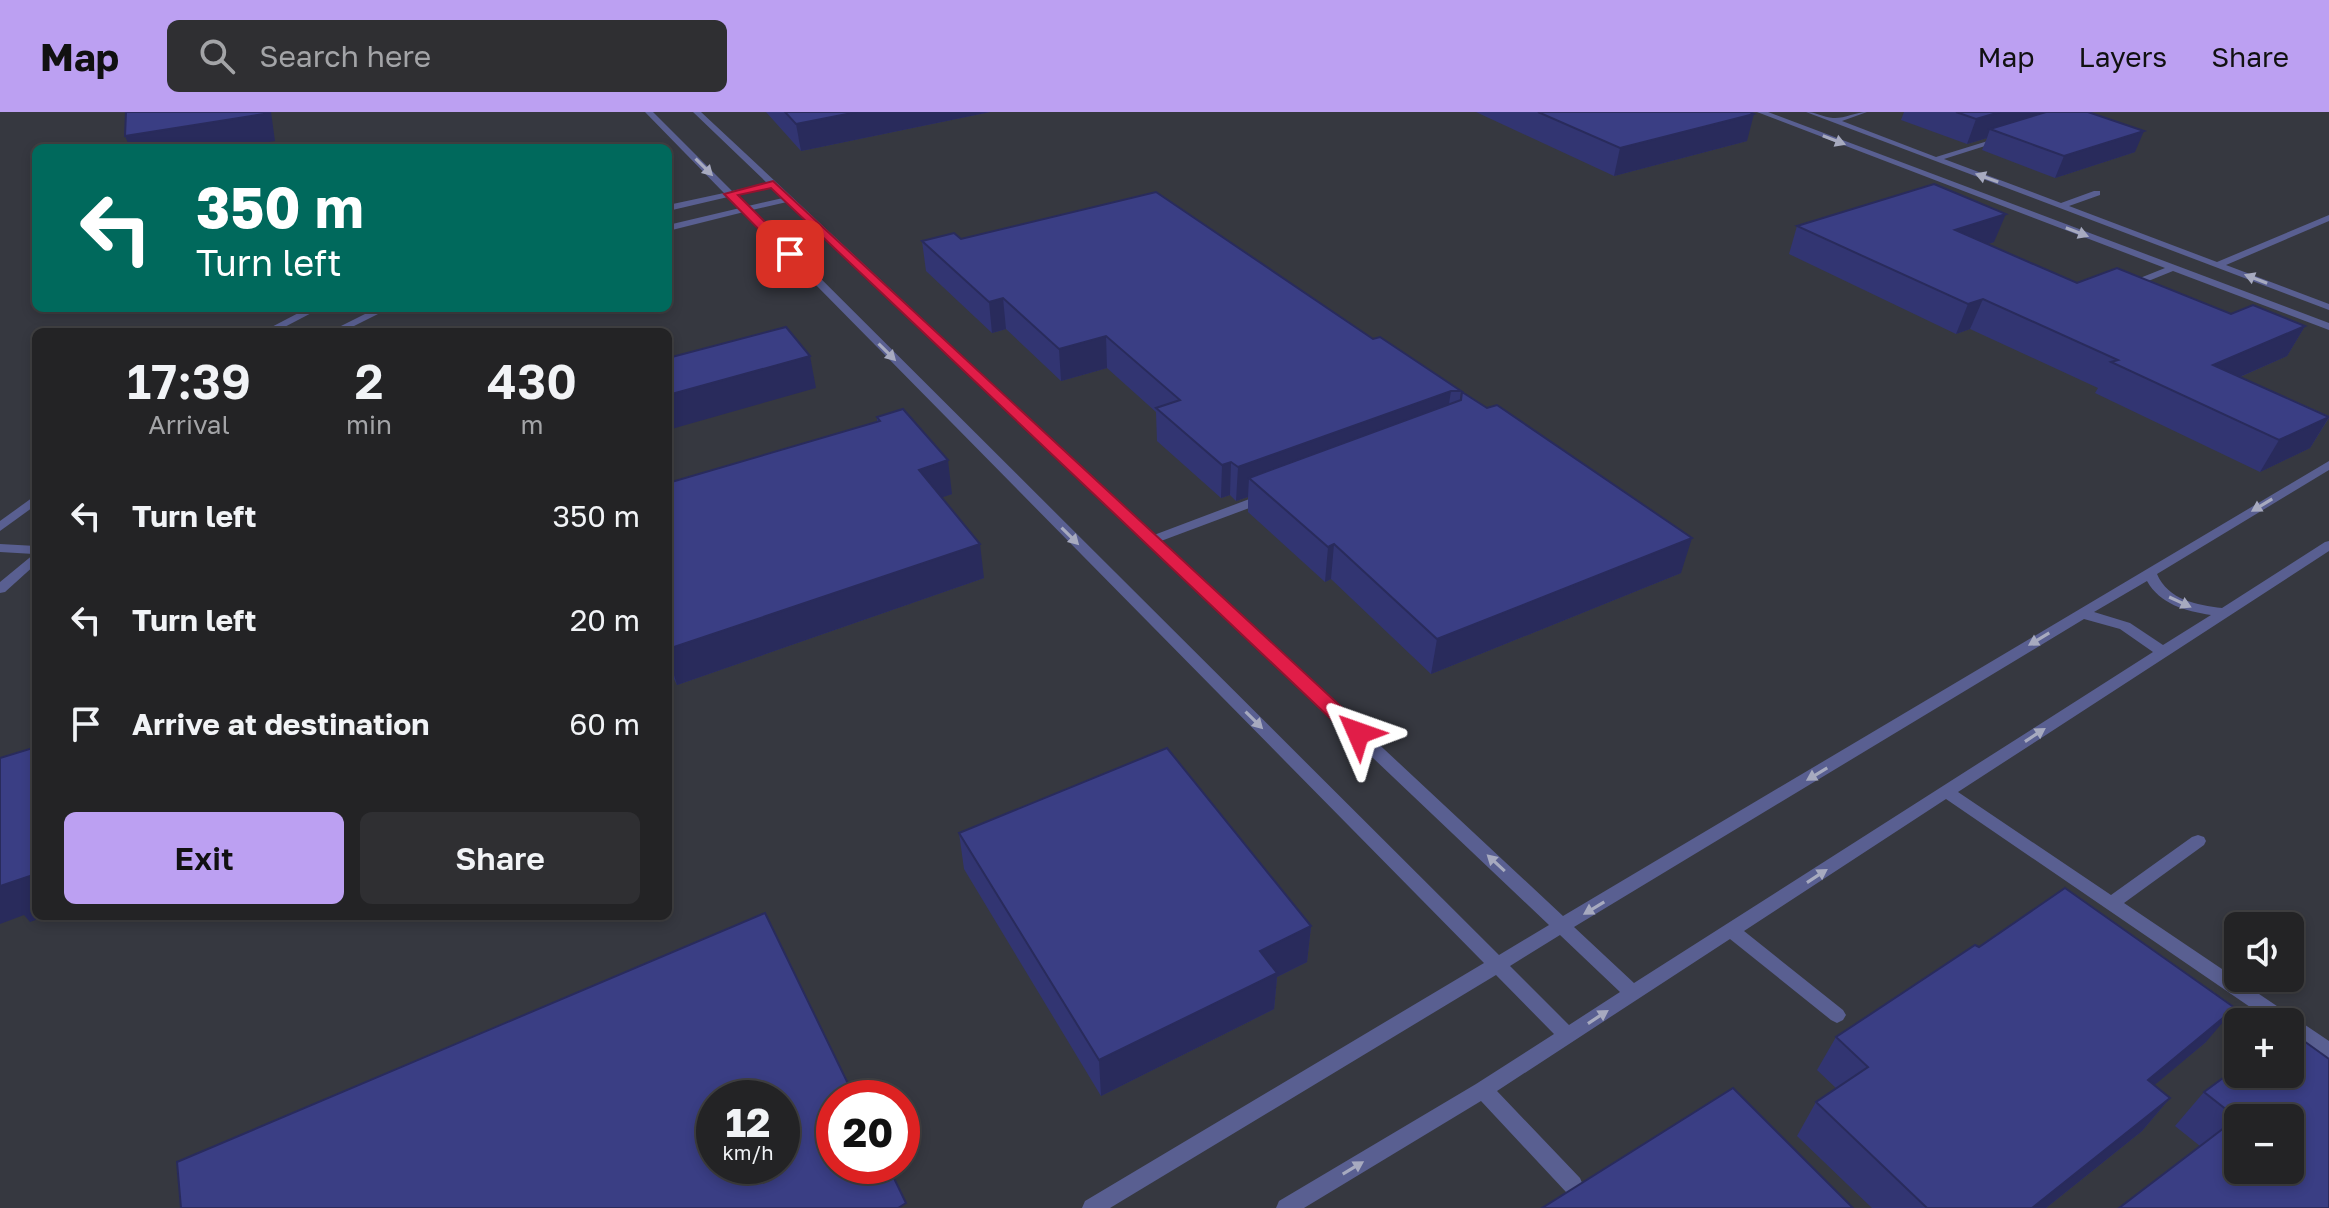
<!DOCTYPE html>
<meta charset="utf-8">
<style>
:root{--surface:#232325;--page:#2f2f32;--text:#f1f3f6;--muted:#a3a4a7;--line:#404042;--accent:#bca0f2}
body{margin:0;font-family:"Golos Text",sans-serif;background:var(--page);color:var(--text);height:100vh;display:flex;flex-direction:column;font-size:30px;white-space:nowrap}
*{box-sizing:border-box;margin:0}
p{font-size:26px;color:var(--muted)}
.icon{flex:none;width:44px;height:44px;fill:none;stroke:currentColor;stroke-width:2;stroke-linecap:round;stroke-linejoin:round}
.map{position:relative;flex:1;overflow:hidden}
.side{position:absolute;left:32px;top:216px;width:640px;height:592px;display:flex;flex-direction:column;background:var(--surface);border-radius:12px;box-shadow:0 4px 12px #0003,0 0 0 2px var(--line)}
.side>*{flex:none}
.hud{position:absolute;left:32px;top:32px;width:640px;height:168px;border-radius:12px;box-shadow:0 4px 12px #0003,0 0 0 2px var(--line);background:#00695c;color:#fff;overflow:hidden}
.buttons{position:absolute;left:2224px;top:800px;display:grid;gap:16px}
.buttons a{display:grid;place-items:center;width:80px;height:80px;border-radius:12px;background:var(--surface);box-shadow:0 4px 12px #0003,0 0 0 2px var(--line);font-size:40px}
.speed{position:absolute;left:696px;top:968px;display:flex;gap:16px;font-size:40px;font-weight:700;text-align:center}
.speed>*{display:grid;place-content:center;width:104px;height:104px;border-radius:50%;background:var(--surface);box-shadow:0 4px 12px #0003,0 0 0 2px var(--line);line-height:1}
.speed small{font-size:20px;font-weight:400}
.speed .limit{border:12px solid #d22;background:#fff;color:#111}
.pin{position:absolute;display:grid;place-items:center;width:68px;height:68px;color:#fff;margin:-34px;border-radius:16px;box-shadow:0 4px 12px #0006}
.me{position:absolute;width:88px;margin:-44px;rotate:313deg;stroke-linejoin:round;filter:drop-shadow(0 0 6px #0008)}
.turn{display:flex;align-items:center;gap:28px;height:168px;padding:0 32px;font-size:36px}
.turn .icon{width:104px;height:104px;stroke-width:2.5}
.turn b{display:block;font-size:56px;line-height:68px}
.eta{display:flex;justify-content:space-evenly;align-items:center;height:136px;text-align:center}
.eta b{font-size:48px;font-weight:600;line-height:56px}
.action{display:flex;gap:16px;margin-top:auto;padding:16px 32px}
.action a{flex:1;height:92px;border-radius:12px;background:var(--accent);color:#111;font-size:32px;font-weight:600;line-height:92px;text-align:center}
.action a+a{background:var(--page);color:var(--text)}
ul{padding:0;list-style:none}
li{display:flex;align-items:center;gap:24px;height:104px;padding:0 32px}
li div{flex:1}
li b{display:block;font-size:30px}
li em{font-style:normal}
header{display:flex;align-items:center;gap:48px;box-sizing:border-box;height:112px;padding:0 40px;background:var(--accent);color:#111}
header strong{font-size:38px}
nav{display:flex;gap:44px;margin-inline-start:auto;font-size:28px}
.search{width:560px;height:72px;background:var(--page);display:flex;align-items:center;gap:20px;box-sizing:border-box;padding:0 28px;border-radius:12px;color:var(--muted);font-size:30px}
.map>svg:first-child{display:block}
</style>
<header>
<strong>Map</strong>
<div class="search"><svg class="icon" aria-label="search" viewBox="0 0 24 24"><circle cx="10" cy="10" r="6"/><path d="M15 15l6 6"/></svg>Search here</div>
<nav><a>Map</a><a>Layers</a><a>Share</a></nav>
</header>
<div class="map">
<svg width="2329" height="1096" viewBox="0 0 2329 1096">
<rect width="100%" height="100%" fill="#2f2f31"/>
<path fill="#363840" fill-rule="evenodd" d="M0,0H2329V1096H0ZM36,36H668V196H36ZM36,220H668V804H36ZM2238,814H2290V866H2238ZM2238,910H2290V962H2238ZM714,986H782V1054H714ZM834,986H902V1054H834ZM2238,1006H2290V1058H2238Z"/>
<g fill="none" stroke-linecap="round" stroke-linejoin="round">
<g fill="#595f91" fill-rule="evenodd">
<path d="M645,0H653L732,79L767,71L693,0H701L1154,423L1260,383H1268L1270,386L1268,389L1161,429L1563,804L2329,349V358L2157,462C2168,488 2197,493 2222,496L2325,430L2329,429V439L1958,680L2111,783L2192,725L2198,723L2204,725L2206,729L2204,733L2124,791L2329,929V947L2290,923V910H2272L1946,687L1744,819L1843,898L1846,903L1843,908L1837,911L1831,908L1730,827L1497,979L1580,1066L1583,1073L1580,1080L1573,1082L1566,1080L1481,989L1304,1096H1276L1279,1089L1476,972L1554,922L1496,863L1110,1096H1082L1085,1089L1484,851L744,100L668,119V113L740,96L728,85L668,99V93L724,81ZM771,75L783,86L748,94L737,83ZM787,90L1549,813L1499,843L752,98ZM2147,469C2160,492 2185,499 2211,503L2163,533L2130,511L2094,500ZM2084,507L2120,517L2153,540L1634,871L1574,815ZM1560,823L1620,880L1569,913L1510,854Z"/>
<polygon points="1757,0 1768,0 2329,211 2329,218 2173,159 2136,174 2130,174 2130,170 2165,156"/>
<path d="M1806,0C1816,0 1823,5 1833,6C1843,7 1856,0 1867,0L1842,9L1936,45L2004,24V28L1944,47L2061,91L2094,79H2100V83L2069,94L2217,150L2329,103V109L2226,153L2329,192V198Z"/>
<polygon points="308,196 321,196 275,220 262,220"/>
<polygon points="377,196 390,196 342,220 329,220"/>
<polygon points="36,383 36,393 0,419 0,409"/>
<polygon points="0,432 36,434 36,452 5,480 0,481 0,470 34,442 0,440"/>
</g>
</g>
<g fill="#323572">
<polygon points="766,0 990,0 801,39"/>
<polygon points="1476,0 1750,0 1747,29 1614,64"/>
<polygon points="1904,0 2088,0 2135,40 2055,66 1982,38 1987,26 1967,32 1901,8"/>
<polygon points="1797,114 1994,130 1987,132 2077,171 2231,202 2305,214 2287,244 2240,265 2329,304 2329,306 2310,336 2260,360 2095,281 2098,276 1970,217 1956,222 1789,142"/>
<polygon points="961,127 1373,227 1461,279 1460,289 1681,461 1431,562 1331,467 1325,470 1248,400 1248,385 1236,389 1230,383 1221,386 1157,329 1156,300 1107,256 1061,269 1006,217 992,221 926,159 922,129"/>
<polygon points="877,305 952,382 942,385 984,466 677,573 668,555 668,371 877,310"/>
<polygon points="959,721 1311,814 1307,850 1277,865 1274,897 1101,984 964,757"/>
<polygon points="1979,835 2206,930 2154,973 2170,986 2142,1019 2046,1096 1872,1096 1797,1024 1816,990 1836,976 1817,958 1836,925"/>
<polygon points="2329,947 2200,1034 2175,1014 2204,980"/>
</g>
<g fill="#292b5c">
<polygon points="264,0 271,0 275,29 233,36 130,36 125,24"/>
<polygon points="857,0 990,0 801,39 796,12"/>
<polygon points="2000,0 2061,0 1990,17 1987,26 1967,32 1976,7"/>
<polygon points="1754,2 1747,29 1614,64 1620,36"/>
<polygon points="2144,19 2135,40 2055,66 2064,44"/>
<polygon points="2006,102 1994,130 1944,146 1955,118"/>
<polygon points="1003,186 1006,217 992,221 989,190"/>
<polygon points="1983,187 1970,217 1956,222 1968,192"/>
<polygon points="2305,214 2287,244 2196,284 2213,253"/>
<polygon points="1106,224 1107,256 1061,269 1059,237"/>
<polygon points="810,244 816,276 668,318 668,283"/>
<polygon points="1451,279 1446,311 1249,366 1248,385 1236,389 1238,355"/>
<polygon points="2329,305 2310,336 2260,360 2279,328"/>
<polygon points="948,348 952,382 923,392 919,358"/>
<polygon points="1231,350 1230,383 1221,386 1222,353"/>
<polygon points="1692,426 1681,461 1431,562 1437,527"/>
<polygon points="980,432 984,466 677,573 668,543 668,537"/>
<polygon points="1334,432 1331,467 1325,470 1328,435"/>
<polygon points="36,762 36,804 47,804 30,810 24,803 0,812 0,765"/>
<polygon points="1311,814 1307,850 1277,865 1274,897 1101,984 1099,948 1260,839"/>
<polygon points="2235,896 2206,930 2120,1002 2148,968"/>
<polygon points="2170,986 2142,1019 2046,1096 2032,1096"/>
</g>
<g fill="#3a3e84" stroke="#292b5c" stroke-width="2" fill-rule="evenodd">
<polygon points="126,0 264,0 264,2 125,24"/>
<polygon points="785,0 857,0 796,12"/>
<polygon points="1538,0 1750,0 1754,2 1620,36"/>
<polygon points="1956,0 2000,0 1976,7"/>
<polygon points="2046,0 2088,0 2144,19 2064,44 1990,17"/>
<polygon points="1934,72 2006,102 1955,118 2077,171 2117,156 2231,202 2253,193 2305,214 2213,253 2329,305 2279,328 2111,250 2118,248 1983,187 1968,192 1797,114"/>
<polygon points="1156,80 1373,227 1380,225 1461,279 1451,279 1238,355 1231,350 1222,353 1156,296 1180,288 1106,224 1059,237 1003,186 989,190 922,129 954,121 961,127"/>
<polygon points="786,215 810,244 668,283 668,246"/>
<polygon points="1462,280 1487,296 1497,293 1692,426 1437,527 1334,432 1328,435 1249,366 1461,288"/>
<polygon points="903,297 948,348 919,358 980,432 668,537 668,371 880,309 877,305"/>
<polygon points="36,635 36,762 0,774 0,646"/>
<polygon points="1167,636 1311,814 1260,839 1277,861 1099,948 959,721"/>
<polygon points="2065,776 2235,896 2148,968 2170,986 2032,1096 1927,1096 1816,990 1868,955 1836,925 1975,833 1979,835"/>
<path d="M765,801L855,986H834V1054H888L906,1091L898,1096H181L177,1050ZM714,986H782V1054H714Z"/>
<path d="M2290,919L2329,947V1096H2119L2237,1006L2204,980L2238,955V962H2290ZM2238,1006H2290V1058H2238Z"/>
<polygon points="1733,976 1853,1096 1542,1096"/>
</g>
<defs><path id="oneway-solid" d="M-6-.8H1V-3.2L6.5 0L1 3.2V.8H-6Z" transform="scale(2)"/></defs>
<g fill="#a7aabf">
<use href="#oneway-solid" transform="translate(1834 28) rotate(21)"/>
<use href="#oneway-solid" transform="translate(704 55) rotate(45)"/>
<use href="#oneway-solid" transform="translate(1987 66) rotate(-160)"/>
<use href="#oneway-solid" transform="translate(2077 120) rotate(21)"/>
<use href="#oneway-solid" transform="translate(2256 167) rotate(-159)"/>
<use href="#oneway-solid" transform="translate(887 240) rotate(45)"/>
<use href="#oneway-solid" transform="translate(2262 393) rotate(149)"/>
<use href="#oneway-solid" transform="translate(1070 424) rotate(45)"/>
<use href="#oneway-solid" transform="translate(2180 490) rotate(25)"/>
<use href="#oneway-solid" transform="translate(2039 527) rotate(149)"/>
<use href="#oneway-solid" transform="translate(1254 608) rotate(45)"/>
<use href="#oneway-solid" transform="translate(2035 623) rotate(-33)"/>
<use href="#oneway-solid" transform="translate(1817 662) rotate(149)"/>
<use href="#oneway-solid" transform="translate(1496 751) rotate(-137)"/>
<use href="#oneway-solid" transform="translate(1817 764) rotate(-33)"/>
<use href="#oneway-solid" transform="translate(1594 796) rotate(149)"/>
<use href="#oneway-solid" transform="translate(1598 905) rotate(-33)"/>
<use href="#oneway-solid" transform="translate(1353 1056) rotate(-31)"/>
</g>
<polygon fill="#e11d48" stroke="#92132f" stroke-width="2" points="773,69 1364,616 1367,621 1364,626 1351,626 771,76 738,83 794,139 794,144 785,144 724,82"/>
</svg>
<div class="buttons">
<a><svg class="icon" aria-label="sound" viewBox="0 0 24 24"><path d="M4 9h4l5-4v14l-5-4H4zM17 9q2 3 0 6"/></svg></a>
<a>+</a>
<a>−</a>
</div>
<div class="speed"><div>12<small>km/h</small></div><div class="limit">20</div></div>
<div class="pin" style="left:790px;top:142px;background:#d93025"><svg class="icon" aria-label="arrive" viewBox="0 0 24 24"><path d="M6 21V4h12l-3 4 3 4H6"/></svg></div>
<svg class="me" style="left:1358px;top:621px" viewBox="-20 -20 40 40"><path d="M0-17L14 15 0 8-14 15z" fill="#e11d48" stroke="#fff" stroke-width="4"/></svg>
<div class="hud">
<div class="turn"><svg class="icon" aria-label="left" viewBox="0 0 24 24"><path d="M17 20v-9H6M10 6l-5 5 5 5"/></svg><div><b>350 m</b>Turn left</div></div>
</div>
<section class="side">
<div class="eta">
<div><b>17:39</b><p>Arrival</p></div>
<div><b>2</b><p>min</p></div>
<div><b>430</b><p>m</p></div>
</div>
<ul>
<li><svg class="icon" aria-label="left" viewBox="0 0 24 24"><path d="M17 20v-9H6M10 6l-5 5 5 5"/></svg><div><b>Turn left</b></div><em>350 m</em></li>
<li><svg class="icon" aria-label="left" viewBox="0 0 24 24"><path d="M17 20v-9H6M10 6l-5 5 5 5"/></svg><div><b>Turn left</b></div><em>20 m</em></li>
<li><svg class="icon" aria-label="arrive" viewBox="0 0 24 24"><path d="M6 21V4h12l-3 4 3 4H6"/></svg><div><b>Arrive at destination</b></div><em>60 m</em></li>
</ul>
<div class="action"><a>Exit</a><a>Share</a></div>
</section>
</div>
